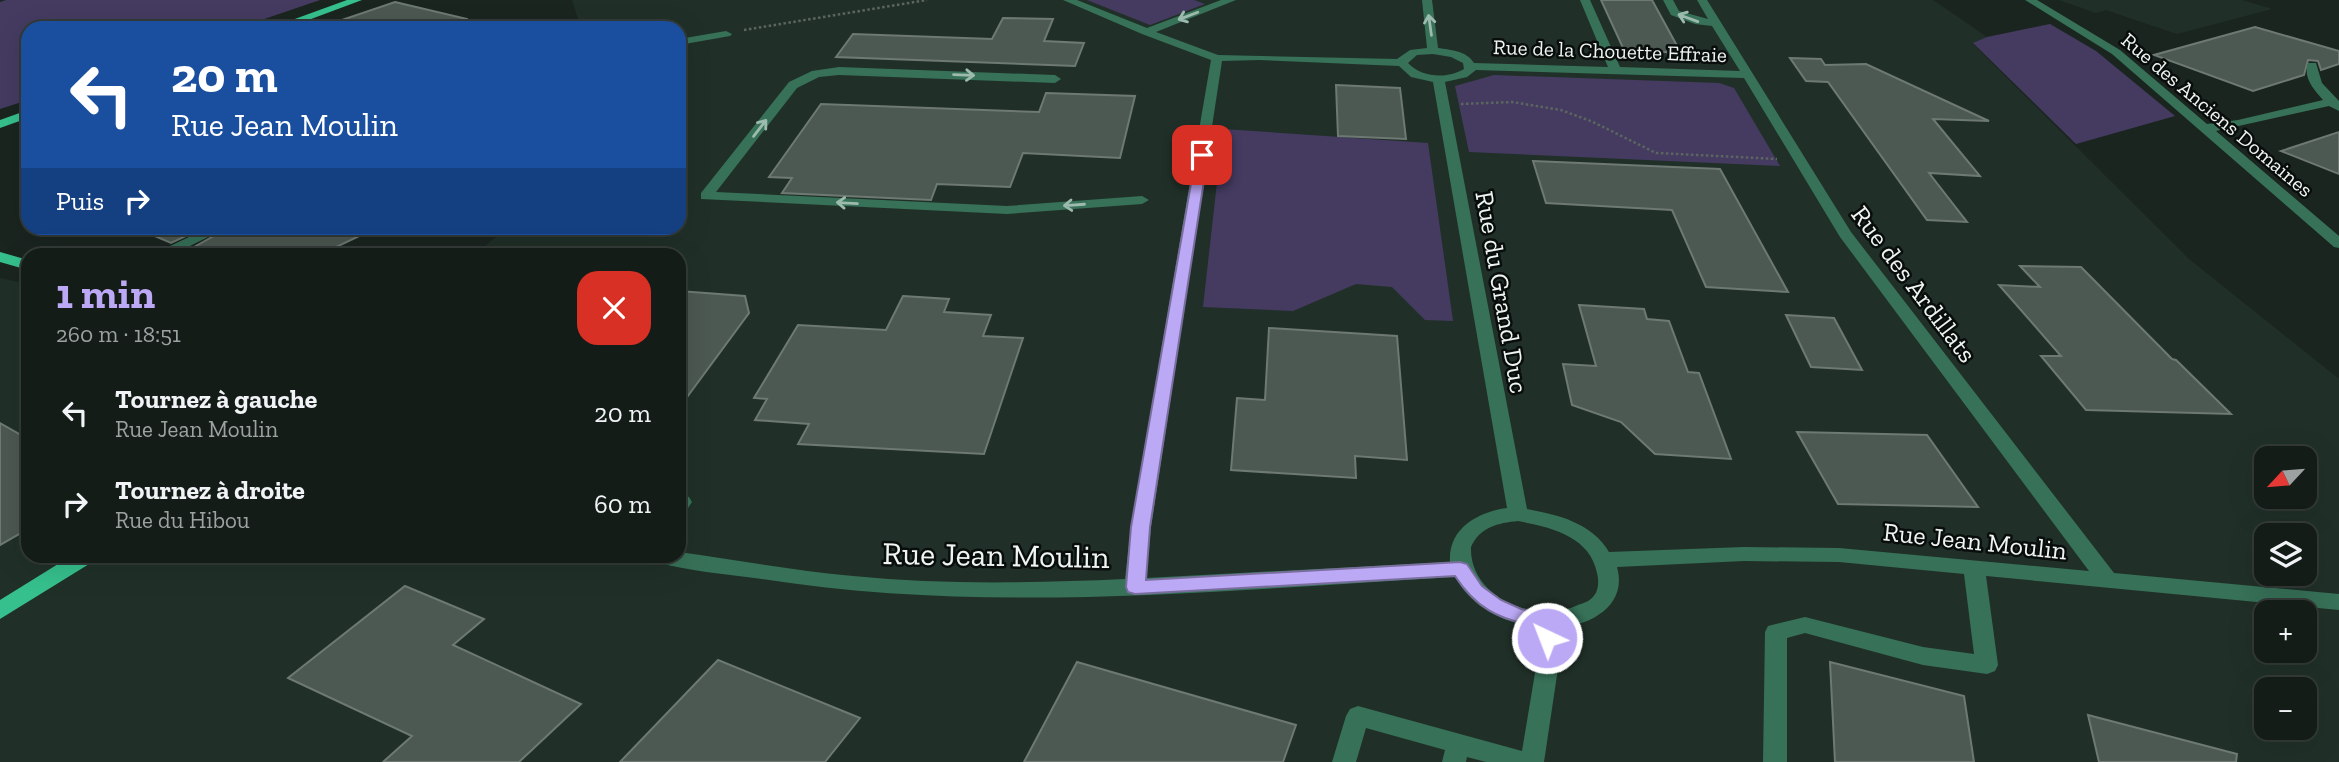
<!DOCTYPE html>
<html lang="fr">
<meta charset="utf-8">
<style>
:root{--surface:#141c18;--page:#1d2521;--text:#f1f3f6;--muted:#9da1a2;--line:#333a37;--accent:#bca9f5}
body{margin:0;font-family:"Zilla Slab",serif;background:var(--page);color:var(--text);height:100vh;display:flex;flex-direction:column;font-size:26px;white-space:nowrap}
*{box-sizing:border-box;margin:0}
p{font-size:23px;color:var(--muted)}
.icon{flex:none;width:38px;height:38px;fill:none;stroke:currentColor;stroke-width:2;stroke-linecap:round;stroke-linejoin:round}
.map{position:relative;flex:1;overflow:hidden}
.details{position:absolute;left:21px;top:248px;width:665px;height:315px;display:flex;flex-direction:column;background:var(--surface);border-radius:21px;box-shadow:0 7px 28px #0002,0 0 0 2px var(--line)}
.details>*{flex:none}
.guide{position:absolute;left:21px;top:21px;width:665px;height:214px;border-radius:21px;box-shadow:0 7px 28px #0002,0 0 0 2px var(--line);background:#1a4fa0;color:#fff;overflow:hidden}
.needle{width:46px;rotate:244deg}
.controls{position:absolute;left:2254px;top:446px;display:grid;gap:14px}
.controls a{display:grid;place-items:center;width:63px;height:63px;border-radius:14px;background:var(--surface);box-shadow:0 7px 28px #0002,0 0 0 2px var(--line);font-size:35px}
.pin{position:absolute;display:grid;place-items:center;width:60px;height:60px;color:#fff;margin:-30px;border-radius:14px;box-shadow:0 4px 10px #0006}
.me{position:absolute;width:77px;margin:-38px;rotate:317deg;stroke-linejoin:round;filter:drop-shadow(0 0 5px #0008)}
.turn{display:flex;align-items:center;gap:24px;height:147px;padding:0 35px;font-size:32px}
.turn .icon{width:91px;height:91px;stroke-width:2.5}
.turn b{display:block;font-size:49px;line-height:60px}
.then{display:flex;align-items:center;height:66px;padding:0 35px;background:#0003;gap:14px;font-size:26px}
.round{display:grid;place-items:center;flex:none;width:74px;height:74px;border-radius:21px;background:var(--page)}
.summary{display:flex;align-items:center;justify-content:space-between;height:119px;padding:0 35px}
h1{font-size:42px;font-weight:700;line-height:52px;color:var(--accent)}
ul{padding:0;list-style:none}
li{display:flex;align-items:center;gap:21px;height:91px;padding:0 35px}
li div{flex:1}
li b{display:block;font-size:26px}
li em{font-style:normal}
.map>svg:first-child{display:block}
</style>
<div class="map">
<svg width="2339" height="762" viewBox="0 0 2339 762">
<rect width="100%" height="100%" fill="#1b2520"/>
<g fill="#203028" fill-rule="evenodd">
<path d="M572,0H1933L1987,37L1973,44L2189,259L2339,379V762H0V278L28,284V556H679V256L475,255L506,228H679V28H581ZM2266,458H2305V497H2266ZM2266,536H2305V574H2266ZM2266,612H2305V651H2266ZM2266,690H2305V728H2266Z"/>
<polygon points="2059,0 2242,0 2272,9 2177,34 2106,10 2096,13"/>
</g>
<g fill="#453b61">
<polygon points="6,0 320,0 238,28 28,28 28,100 0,109 0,2"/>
<polygon points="1087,0 1194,0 1205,4 1150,25"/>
<polygon points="2050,24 2096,51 2175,116 2076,144 1973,43 1987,37"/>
<polygon points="1494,75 1719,83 1734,88 1780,166 1469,152 1455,86"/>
<polygon points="1223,129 1428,143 1453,321 1425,320 1392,287 1356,284 1293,311 1203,307"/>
</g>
<g fill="#4c5852" stroke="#6d7972" stroke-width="2">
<polygon points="1601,0 1652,0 1681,53 1624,50"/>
<polygon points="395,2 467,19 466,28 330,28 330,24"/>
<polygon points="1003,18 1053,19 1044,41 1084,43 1075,66 836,57 853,34 992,39"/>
<polygon points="2255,27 2339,51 2339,64 2321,70 2318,61 2308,60 2304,75 2253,91 2154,55"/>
<polygon points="1790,58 1821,59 1825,65 1866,64 1989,121 1933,119 1980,176 1929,173 1967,222 1927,220 1828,82 1806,81"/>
<polygon points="1336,85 1400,88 1406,139 1338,136"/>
<polygon points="1046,93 1135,96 1120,158 1023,153 1010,187 937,184 931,200 782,193 792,178 769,177 821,104 1039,112"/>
<polygon points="2339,132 2339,174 2281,151"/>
<polygon points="1533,161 1720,169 1788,292 1706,287 1672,210 1546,203"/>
<polygon points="136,228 203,228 171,243"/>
<polygon points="228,228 376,228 328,251 320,248 305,256 203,256 189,250"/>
<polygon points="2020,266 2081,267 2172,359 2176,360 2231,414 2086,410 2041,356 2061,356 1999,285 2040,287"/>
<polygon points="679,291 745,296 749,313 679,408"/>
<polygon points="903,296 949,299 944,312 991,315 983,336 1023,338 984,454 798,444 809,424 755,420 767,399 754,398 798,325 886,330"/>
<polygon points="1579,305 1644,309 1647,319 1669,321 1688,372 1699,373 1731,459 1655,454 1621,422 1572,405 1563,364 1596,366"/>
<polygon points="1786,315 1834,318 1862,370 1811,367"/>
<polygon points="1269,328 1397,336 1407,460 1355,456 1356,478 1231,470 1237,398 1265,400"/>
<polygon points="0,423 28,439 28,529 0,545"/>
<polygon points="1797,432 1927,435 1978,507 1838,504"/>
<polygon points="405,586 484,619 453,645 581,704 519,762 383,762 412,736 288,678"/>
<polygon points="718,660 860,718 825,762 620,762"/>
<polygon points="1077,662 1296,725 1283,762 1024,762"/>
<polygon points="1830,662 1964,696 1974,762 1835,762"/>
<polygon points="2088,715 2237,754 2236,762 2099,762"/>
</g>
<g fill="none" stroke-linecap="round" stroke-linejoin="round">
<g stroke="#5c6560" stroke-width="2.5" stroke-dasharray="2.5 2.5" stroke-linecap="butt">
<polyline points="744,30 927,0"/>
<polyline points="1461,104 1512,102 1561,110 1593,122 1656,153 1777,159"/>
</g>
<g fill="#377158" fill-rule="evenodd">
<path d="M1063,0H1077L1147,28L1221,0H1236L1156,32L1218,55L1397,59L1410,50L1427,48L1422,0H1432L1438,48C1451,50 1467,51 1474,63L1608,67L1580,0H1590L1620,67L1740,71L1712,26L1695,24L1671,15L1663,0H1673L1679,11L1708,19L1697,0H1707L1851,232L2114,573L2339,594V610L1986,576L1998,665L1995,671L1987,674L1923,665L1805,633L1787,638V762H1763L1765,632L1768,626L1805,617L1923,647L1974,654L1964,574L1839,562L1744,561L1617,567C1628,606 1590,626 1556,628L1560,655L1544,762H1486L1467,757L1466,762H1442L1445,750L1366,728L1356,762H1332L1346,716L1350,709L1358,706L1522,751L1538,655L1534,627C1500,621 1472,607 1455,577C1225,590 991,615 762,579C726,574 686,571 652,561L649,556H679V552C737,560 795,571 853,576C943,585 1035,583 1125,579L1131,527L1211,60L1142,34ZM1433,54L1451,57L1463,63L1464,69C1447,79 1422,78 1408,63L1417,55ZM1259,60L1399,66L1411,77L1433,82L1507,508C1477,512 1448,529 1450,562L1146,578L1151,527L1222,61ZM1476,70L1744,78L1840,237L2089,571L1839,548L1744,547L1609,552C1592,523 1559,515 1527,509L1445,82L1467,77ZM1518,521C1550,527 1590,536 1597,573C1599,581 1599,592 1592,598C1588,602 1583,603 1578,605C1537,625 1469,598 1471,547C1480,527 1498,523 1518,521Z"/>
<path d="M2025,0H2037L2120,50L2207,124L2238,120L2323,100C2313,89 2303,77 2308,63H2316L2322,83L2339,101V111L2329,106L2216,131L2339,236V248L2334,247L2112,54Z"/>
<polygon points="726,31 732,34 730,36 679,45 679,39"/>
<polygon points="839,67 1055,75 1061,79 1055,83 839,75 819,77 797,88 716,192 1007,206 1142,196 1149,200 1142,204 1007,214 701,199 701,193 789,82 812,71"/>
<polygon points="208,228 226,228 170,256 149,256"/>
<polygon points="682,495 689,497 692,502 686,511 679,513 679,496"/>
</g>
<g fill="#36c08d" fill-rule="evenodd">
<polygon points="347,0 362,0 287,28 270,28"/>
<polygon points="28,110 28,118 0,128 0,120"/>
<polygon points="0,252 28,260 28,270 0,262"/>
<polygon points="71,556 97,556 94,561 0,619 0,600"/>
</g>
</g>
<defs><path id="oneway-shaft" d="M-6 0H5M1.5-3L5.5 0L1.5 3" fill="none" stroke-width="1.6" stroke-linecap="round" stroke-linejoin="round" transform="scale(1.75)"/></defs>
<g stroke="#9cbaad">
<use href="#oneway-shaft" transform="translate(1188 16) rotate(159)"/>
<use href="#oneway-shaft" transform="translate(1688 18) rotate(-160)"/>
<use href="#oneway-shaft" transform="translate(1430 25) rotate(-98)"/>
<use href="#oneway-shaft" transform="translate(964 75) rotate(2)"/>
<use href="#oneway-shaft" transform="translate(760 128) rotate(-52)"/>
<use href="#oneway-shaft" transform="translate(847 203) rotate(-177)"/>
<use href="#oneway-shaft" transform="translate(1074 205) rotate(176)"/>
</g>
<path fill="#bca9f5" stroke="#7a6e9f" stroke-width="2" d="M1202,152L1208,155L1150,527L1146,580L1460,562L1467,564L1482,586L1501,600L1521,609L1552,615L1557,638L1554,644L1547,646L1540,644L1535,626C1498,619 1476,608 1455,576L1135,594L1128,592L1126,587L1131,527L1196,155Z"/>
<g text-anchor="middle" stroke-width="5" stroke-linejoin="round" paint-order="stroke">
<g font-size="21" fill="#eff6f2" stroke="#090d0b">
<text transform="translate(1610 51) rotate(2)" y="7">Rue de la Chouette Effraie</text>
<text transform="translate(2217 115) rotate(40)" y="7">Rue des Anciens Domaines</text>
</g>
<g font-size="26" fill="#eff6f2" stroke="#090d0b">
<text transform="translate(1914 284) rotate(53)" y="9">Rue des Ardillats</text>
<text transform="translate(1502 292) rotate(80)" y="9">Rue du Grand Duc</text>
<text transform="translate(1975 541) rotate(6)" y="9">Rue Jean Moulin</text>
</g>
<g font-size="32" fill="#eff6f2" stroke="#090d0b">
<text transform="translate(996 555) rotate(1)" y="11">Rue Jean Moulin</text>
</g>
</g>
</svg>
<div class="controls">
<a><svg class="needle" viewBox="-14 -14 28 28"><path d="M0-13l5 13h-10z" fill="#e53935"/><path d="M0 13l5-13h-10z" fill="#9da1a2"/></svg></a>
<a><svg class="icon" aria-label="layers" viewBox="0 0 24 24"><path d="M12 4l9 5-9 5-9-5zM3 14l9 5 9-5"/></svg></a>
<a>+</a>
<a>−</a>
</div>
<div class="pin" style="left:1202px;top:155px;background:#d93025"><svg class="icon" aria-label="arrive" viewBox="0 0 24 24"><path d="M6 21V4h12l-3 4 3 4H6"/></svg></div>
<svg class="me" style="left:1547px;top:638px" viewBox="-20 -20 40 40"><circle r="17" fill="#bca9f5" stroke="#fff" stroke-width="3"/><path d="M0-11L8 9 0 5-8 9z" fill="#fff"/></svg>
<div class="guide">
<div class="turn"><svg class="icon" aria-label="left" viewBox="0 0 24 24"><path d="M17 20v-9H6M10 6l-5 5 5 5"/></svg><div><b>20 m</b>Rue Jean Moulin</div></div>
<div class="then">Puis<svg class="icon" aria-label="right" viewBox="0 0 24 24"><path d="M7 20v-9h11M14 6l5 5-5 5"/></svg></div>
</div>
<section class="details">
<div class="summary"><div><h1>1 min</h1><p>260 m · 18:51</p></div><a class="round" style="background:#d93025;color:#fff"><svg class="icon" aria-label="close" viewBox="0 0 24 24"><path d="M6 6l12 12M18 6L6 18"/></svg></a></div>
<ul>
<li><svg class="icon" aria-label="left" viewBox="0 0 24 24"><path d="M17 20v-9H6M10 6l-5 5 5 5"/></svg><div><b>Tournez à gauche</b><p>Rue Jean Moulin</p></div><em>20 m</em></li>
<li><svg class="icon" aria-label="right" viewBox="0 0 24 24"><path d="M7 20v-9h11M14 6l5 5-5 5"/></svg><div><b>Tournez à droite</b><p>Rue du Hibou</p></div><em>60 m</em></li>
</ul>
</section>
</div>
